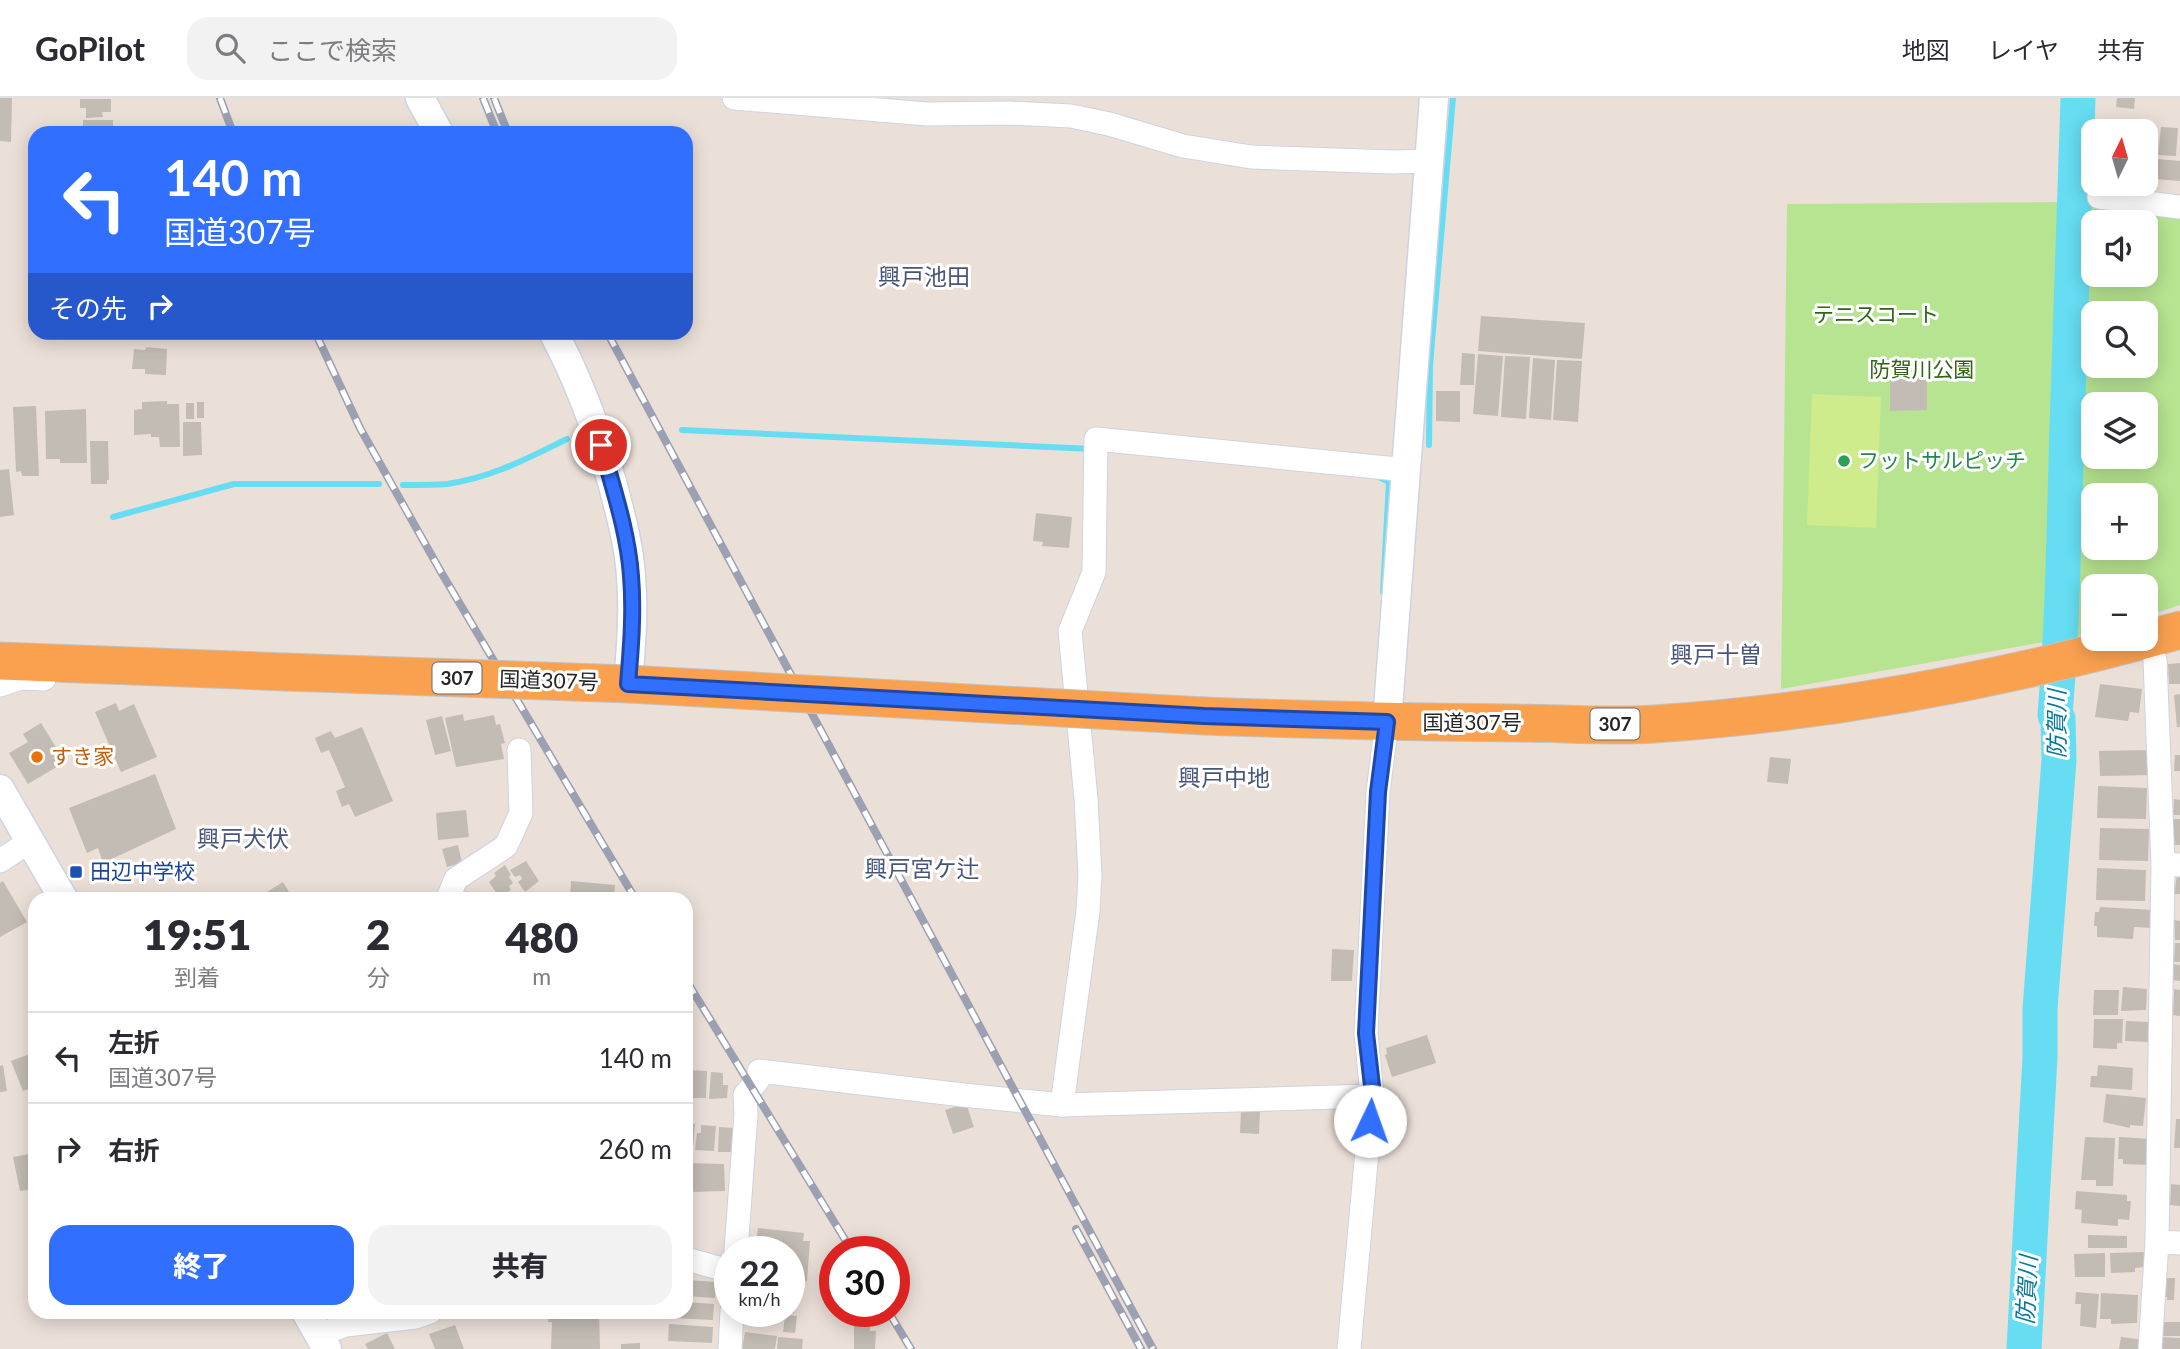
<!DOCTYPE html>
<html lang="ja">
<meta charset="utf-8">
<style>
:root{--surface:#fff;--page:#f2f2f3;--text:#2b2b33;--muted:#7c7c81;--line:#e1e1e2;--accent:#306fff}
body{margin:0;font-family:Lato,"Noto Sans JP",sans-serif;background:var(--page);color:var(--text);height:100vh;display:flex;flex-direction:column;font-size:26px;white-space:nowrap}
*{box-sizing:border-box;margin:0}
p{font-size:23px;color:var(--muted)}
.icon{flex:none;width:38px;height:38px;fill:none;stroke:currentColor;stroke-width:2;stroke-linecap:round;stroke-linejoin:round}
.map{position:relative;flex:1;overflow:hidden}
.sheet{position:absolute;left:28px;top:794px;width:665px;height:427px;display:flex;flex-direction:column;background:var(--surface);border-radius:21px;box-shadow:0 4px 18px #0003}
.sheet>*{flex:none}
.guide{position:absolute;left:28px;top:28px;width:665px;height:214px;border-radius:21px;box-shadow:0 4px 18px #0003;background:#306fff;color:#fff;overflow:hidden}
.needle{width:46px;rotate:5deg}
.fabs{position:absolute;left:2081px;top:21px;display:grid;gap:14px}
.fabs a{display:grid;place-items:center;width:77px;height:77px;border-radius:14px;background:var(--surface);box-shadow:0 4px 18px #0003;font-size:35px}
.speed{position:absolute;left:714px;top:1138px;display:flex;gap:14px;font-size:35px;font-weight:700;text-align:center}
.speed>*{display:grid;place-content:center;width:91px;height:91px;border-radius:50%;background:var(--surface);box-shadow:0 4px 18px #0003;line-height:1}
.speed small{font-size:18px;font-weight:400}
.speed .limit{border:10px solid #d22;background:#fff;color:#111}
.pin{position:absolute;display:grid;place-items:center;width:60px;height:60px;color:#fff;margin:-30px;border:4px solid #fff;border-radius:50%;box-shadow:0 2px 7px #0007}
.me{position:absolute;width:77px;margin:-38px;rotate:3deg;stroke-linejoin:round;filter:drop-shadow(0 0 5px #0008)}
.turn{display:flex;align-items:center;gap:24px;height:147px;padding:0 21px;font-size:32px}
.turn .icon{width:91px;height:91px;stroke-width:2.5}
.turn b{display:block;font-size:49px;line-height:60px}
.then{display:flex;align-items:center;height:66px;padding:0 21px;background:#0003;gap:14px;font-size:26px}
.eta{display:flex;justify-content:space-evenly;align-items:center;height:119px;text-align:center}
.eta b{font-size:42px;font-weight:800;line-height:49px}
.button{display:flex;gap:14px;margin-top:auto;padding:14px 21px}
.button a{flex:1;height:80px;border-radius:21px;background:var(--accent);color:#fff;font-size:28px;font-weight:800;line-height:80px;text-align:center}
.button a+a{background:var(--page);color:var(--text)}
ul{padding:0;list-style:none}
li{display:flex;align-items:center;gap:21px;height:91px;padding:0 21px;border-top:2px solid var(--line)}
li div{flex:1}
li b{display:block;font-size:26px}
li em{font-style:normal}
header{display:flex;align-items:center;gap:42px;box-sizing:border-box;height:98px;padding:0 35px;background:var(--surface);border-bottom:2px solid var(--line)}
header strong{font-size:33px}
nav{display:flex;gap:38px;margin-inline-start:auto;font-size:24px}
.search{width:490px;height:63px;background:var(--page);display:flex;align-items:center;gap:18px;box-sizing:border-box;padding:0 24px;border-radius:21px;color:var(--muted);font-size:26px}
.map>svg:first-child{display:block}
</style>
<header>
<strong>GoPilot</strong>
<div class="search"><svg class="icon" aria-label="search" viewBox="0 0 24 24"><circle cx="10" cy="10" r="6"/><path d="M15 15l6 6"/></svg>ここで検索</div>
<nav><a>地図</a><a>レイヤ</a><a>共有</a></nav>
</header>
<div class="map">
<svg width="2180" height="1251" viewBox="0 0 2180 1251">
<rect width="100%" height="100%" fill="#ebe0d8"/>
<g fill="#b7e491" fill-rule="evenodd">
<polygon points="2065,104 2050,543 1781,591 1787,106"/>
<path d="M2083,108L2180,121V507L2146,518V488H2093V536L2067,539ZM2093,124H2146V177H2093ZM2093,215H2146V268H2093ZM2093,306H2146V359H2093ZM2093,397H2146V450H2093Z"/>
</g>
<polygon fill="#ceec8c" points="1812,296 1881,299 1876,430 1807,427"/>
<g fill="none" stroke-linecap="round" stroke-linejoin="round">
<g stroke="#66ddf2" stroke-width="6">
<polyline points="682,332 1093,351"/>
<polyline points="1429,347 1430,267 1453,0"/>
<polyline points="1379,379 1389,384 1383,494"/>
<path d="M403,387C418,387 433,387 447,386C491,380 528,360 567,341"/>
<polyline points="113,419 234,386 379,386"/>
</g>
<path stroke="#66ddf2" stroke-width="35" d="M2024,1251L2040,959V911L2059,662L2058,621L2055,617C2063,522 2064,426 2067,330C2070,220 2074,110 2078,0"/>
</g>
<g fill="#c2bcb4">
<polygon points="0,0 12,0 11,44 0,43"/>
<polygon points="2117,0 2135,0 2134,11 2116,9"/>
<polygon points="80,1 111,1 111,14 102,14 103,19 86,20 86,10 80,10"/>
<polygon points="83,22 113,22 113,33 87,35 87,33 83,33"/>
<polygon points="2118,27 2135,29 2135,33 2117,33"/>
<polygon points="379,28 395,29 394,35 379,35"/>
<polygon points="2136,28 2154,30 2152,58 2146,58 2146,33 2136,33"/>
<polygon points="2161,29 2178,30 2176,58 2158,57"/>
<polygon points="2146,60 2153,61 2151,89 2140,88 2140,86 2146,86"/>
<polygon points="2157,61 2180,63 2180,83 2155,81"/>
<polygon points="1481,218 1585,225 1582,261 1478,253"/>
<polygon points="146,249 167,251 166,277 145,276 145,271 132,271 134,251 145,252"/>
<polygon points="1462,255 1475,256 1474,287 1460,287"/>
<polygon points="1478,256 1503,258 1498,318 1473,316"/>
<polygon points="1505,258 1530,259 1526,321 1501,319"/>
<polygon points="1533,260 1555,262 1551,322 1529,320"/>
<polygon points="1557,262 1582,263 1578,324 1553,322"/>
<polygon points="1890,280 1927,280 1927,312 1890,313"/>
<polygon points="1436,293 1460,293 1460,324 1436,323"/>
<polygon points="167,303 167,306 179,306 180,349 160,349 159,339 151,339 151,336 134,337 134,312 142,311 142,304"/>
<rect x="197" y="304" width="7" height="16"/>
<rect x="186" y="305" width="8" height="16"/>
<polygon points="36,308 39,378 22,378 21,373 16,374 13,309"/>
<polygon points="86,311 87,365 60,365 60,361 46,361 45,313"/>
<polygon points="183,324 201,324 202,357 183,358"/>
<polygon points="90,343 108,343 109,382 107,382 107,386 91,386"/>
<polygon points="9,371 14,417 0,419 0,372"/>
<polygon points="1036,415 1072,419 1069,450 1042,448 1043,444 1033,443"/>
<polygon points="2180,565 2180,586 2169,586 2168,566"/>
<polygon points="2100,586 2142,591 2139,615 2130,614 2128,623 2095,619"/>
<polygon points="2180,596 2180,629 2177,629 2174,597"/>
<polygon points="116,605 119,613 134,606 157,659 121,674 95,614"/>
<polygon points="463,616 464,623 494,617 496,627 500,626 505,645 501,646 504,661 456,669 445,620"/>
<polygon points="442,618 451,653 435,657 426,622"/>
<polygon points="41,625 65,664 28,686 9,655 28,644 23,636"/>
<polygon points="362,629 393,703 355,719 349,706 342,709 336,693 345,689 329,652 321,655 315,640 331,633 335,640"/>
<polygon points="2152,652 2152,677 2100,678 2099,653"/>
<polygon points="2175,657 2180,657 2180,673 2174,673"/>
<polygon points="1770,659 1791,661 1788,686 1767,684"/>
<polygon points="155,676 176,731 103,765 98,750 87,755 69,710"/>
<polygon points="2098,688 2147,690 2146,721 2097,720"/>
<polygon points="2174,701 2180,702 2180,717 2173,717"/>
<polygon points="466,712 469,739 438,742 436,715"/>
<polygon points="2173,721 2180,721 2180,747 2171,747"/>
<polygon points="2100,730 2149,731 2148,763 2099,762"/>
<polygon points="458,747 462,765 447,769 442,751"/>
<polygon points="526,763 539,783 525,794 518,784 522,781 520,777 515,779 510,772"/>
<polygon points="505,767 511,777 509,779 513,785 509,788 511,792 502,798 499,795 497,796 489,784 496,778 494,775"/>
<polygon points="2097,770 2146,772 2145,803 2096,802"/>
<polygon points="2177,777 2180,778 2180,796 2174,796"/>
<polygon points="3,783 27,824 0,839 0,785"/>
<polygon points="571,783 615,787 614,802 570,801"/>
<polygon points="283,784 294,802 254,802"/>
<polygon points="467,793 482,802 462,802"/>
<polygon points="2100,809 2154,812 2153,830 2134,829 2133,841 2097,839 2097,828 2094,828 2095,814 2099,814"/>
<polygon points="2174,822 2180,823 2180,842 2175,842"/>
<polygon points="2175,845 2180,845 2180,864 2174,864"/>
<polygon points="1332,851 1354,852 1352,883 1331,883"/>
<polygon points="2173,866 2180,867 2180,883 2173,882"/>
<polygon points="2123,889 2147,891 2146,912 2121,913"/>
<polygon points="2174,891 2180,892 2180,918 2173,917"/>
<polygon points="2094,892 2119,892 2118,917 2093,917"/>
<polygon points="2094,921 2123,921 2122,945 2117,945 2117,951 2093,950"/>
<polygon points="2126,923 2150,924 2150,944 2125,943"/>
<polygon points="1427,937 1436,965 1392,979 1385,957 1387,956 1386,950"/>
<polygon points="35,954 35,988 23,993 11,963"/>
<polygon points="3,967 7,993 0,994 0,968"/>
<polygon points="2098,967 2133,970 2132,992 2090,989 2091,978 2097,978"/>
<polygon points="688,972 707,973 706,1000 687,1000"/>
<polygon points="711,974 723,975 723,987 728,987 727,1000 709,1001"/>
<polygon points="2106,996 2146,1000 2143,1028 2130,1027 2130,1030 2103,1024"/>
<polygon points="966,1005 974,1029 953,1036 945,1012"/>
<polygon points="1241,1012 1260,1013 1259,1036 1240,1035"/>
<polygon points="2176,1021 2180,1021 2180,1050 2174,1050"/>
<polygon points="686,1025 695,1026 693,1050 686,1050"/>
<polygon points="701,1027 716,1028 714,1053 695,1052 697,1035 701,1035"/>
<polygon points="719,1029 734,1030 735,1054 718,1054"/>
<polygon points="2085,1039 2115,1040 2113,1088 2096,1088 2096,1082 2081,1082"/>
<polygon points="2119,1039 2152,1041 2151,1067 2123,1066 2123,1061 2118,1061"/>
<polygon points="35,1055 35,1091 20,1093 13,1059"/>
<polygon points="688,1065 724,1066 725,1093 689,1094"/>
<polygon points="2171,1086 2180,1087 2180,1108 2170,1107"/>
<polygon points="2076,1093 2127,1097 2127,1103 2131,1103 2129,1122 2118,1121 2118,1128 2081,1125 2082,1112 2075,1111"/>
<polygon points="758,1130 804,1135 803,1143 810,1143 807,1183 795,1182 796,1171 789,1170 789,1153 755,1153"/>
<polygon points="2088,1137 2127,1138 2127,1150 2088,1150"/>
<polygon points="2144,1154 2144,1169 2135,1170 2135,1174 2111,1175 2110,1155"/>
<polygon points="2105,1155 2105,1179 2075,1179 2074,1156"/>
<polygon points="2165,1180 2175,1180 2174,1202 2167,1202 2167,1199 2164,1199"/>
<polygon points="686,1182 716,1184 715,1200 686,1198"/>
<polygon points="789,1184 795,1184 794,1215 789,1214"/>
<polygon points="2076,1194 2099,1196 2096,1230 2080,1228 2081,1206 2075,1206"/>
<polygon points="2101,1195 2138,1197 2137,1225 2111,1226 2111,1221 2100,1221"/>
<polygon points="686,1204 714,1206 713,1222 669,1220 669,1214 686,1214"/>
<polygon points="854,1213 870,1214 870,1233 876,1233 875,1251 854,1251"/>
<polygon points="549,1214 599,1214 600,1251 551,1251 552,1224 548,1224"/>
<polygon points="785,1217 797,1218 795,1235 783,1234"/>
<rect x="2162" y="1224" width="18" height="14"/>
<polygon points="669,1226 713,1229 712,1245 668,1243"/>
<polygon points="455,1227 464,1251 435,1251 429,1236"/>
<polygon points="745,1234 777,1238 775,1251 742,1251"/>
<polygon points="387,1235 395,1251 368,1251 365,1246"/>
<polygon points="778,1239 803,1241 802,1251 777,1251"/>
<polygon points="2121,1239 2145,1242 2144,1251 2119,1251"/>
<polygon points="2161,1239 2180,1240 2180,1251 2161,1251"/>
<polygon points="640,1245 640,1251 621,1251 621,1246"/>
</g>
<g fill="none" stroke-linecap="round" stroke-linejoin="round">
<g stroke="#cdd3e1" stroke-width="25">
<g id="minor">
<polyline points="734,0 927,16 1010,15 1071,18 1109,26 1183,48 1251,59 1393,64 1429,63"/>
<polyline points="2099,99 2180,109"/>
<polyline points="2155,562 2163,766"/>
<polyline points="0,587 21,580 44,581"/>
<polyline points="0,763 30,743"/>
<polyline points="447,802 456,781 506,748 521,715 519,652"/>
<polyline points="1062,1007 1088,813 1090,777 1086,701 1070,533 1094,474 1096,341 1407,372"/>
<polyline points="2157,1144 2180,1145"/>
<polyline points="736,1153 746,1016 745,997 758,982 759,973 963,997 1062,1007 1372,998"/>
<polyline points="686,1161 730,1173"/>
<polyline points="319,1237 346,1227 415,1219 430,1214"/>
<polyline points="730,1251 732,1213"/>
<polyline points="1349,1251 1372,998 1366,935 1378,694 1387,624"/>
<polyline points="2150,1251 2157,1144 2163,766 2180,767"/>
</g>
</g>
<g stroke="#cdd3e1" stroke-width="31">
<g id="tertiary">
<polyline points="420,0 439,35"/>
<path d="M553,234C579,282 597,332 612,384C620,414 629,447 631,478C634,514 631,550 628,586"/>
<polyline points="1387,624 1434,0"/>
<polyline points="0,691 64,802"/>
<polyline points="306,1214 327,1251"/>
</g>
</g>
<g stroke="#c3c3c3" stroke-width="39">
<g id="trunk">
<polyline points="0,563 286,574"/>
<path d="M1204,618C1307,622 1409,624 1511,625C1559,625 1607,629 1654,626C1833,614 2008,581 2180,532"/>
</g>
</g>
<use href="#minor" stroke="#fff" stroke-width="23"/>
<use href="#tertiary" stroke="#fff" stroke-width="28"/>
<use href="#trunk" stroke="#faa150" stroke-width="37"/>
<g stroke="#9ba1b3" stroke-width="8">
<g id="rail">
<polyline points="220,0 233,35"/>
<polyline points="483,0 497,35"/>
<polyline points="494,0 508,35"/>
<polyline points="315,234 360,330 441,474 636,802"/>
<polyline points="607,234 1153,1251"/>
<polyline points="686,882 852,1153"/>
<polyline points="1076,1131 1141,1251"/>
<polyline points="888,1213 911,1251"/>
</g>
</g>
<use href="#rail" stroke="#fff" stroke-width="5" stroke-dasharray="16" stroke-linecap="butt"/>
<g stroke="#c3c3c3" stroke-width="39" stroke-linecap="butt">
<polyline id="trunk-bridge" points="286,574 628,586 1204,618"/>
</g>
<use href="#trunk-bridge" stroke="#faa150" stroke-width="37"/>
</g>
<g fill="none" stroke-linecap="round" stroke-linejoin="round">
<g stroke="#1f48a6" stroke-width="18">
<path id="route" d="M601,347C613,390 628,434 631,478C634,514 631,550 628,586L1204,618L1387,624L1378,694L1366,935L1372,988L1370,1023"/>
</g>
<use href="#route" stroke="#306fff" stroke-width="12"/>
</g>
<circle fill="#2e9e5b" stroke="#fff" stroke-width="2.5" cx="1844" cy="363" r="7"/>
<circle fill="#e8710a" stroke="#fff" stroke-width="2.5" cx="37" cy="659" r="7"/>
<rect fill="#1a4fb4" stroke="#fff" stroke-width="2.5" x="69" y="767" width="14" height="14" rx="3.5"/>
<g text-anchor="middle" stroke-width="6" stroke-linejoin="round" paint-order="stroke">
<g fill="#fff" stroke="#686868" stroke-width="2">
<rect x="432.5" y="564.5" width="49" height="31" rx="5"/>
<rect x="1590.5" y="610.5" width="49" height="31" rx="5"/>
</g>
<g font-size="19" font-weight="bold" fill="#272727">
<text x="457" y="587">307</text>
<text x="1615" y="633">307</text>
</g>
<g font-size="21" fill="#306517" stroke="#fff">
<text x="1876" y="224">テニスコート</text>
<text x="1922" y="279">防賀川公園</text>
</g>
<g font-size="21" fill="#27864d" stroke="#fff" text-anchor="start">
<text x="1858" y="370">フットサルピッチ</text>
</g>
<g font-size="21" fill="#272727" stroke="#fff">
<text transform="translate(549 583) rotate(2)" y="7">国道307号</text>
<text x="1472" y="632">国道307号</text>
</g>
<g font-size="21" fill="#c56008" stroke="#fff" text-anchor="start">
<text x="51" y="666">すき家</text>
</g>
<g font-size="21" fill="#164399" stroke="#fff" text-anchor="start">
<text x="90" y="781">田辺中学校</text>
</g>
<g font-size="23" fill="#475579" stroke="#fff">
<text x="924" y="187">興戸池田</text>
<text x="1716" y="565">興戸十曽</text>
<text x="1224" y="688">興戸中地</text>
<text x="243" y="749">興戸犬伏</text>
<text x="922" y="779">興戸宮ケ辻</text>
</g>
<g font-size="23" font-style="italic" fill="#097899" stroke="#fff">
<text transform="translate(2057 626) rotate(-90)" y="8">防賀川</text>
<text transform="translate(2027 1192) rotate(-87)" y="8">防賀川</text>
</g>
</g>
</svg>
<div class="fabs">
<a><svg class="needle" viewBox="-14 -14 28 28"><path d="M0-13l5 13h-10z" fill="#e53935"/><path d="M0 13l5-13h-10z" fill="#7c7c81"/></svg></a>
<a><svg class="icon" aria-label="sound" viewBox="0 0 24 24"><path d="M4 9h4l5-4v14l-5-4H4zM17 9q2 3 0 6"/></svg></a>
<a><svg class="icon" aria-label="search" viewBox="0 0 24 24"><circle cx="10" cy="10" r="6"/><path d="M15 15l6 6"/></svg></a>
<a><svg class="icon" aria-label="layers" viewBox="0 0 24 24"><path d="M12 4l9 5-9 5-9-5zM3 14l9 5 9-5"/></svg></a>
<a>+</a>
<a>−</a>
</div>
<div class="speed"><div>22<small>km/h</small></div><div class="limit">30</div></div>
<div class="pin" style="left:601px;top:347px;background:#d93025"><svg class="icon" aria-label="arrive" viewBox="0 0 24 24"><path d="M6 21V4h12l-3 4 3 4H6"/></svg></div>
<svg class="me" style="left:1370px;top:1023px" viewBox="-20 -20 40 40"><circle r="19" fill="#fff"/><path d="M0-13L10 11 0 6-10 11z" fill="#306fff"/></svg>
<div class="guide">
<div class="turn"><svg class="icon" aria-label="left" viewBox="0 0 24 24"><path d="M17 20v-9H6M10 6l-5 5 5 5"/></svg><div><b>140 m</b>国道307号</div></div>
<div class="then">その先<svg class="icon" aria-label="right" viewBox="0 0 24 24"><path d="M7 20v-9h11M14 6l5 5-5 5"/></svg></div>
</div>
<section class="sheet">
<div class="eta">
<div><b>19:51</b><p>到着</p></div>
<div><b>2</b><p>分</p></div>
<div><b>480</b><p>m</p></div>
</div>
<ul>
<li><svg class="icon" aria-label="left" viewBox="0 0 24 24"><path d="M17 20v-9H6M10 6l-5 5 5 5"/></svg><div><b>左折</b><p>国道307号</p></div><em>140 m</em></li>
<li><svg class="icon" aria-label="right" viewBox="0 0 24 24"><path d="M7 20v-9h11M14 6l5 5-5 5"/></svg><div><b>右折</b></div><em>260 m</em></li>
</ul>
<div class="button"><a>終了</a><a>共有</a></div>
</section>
</div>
